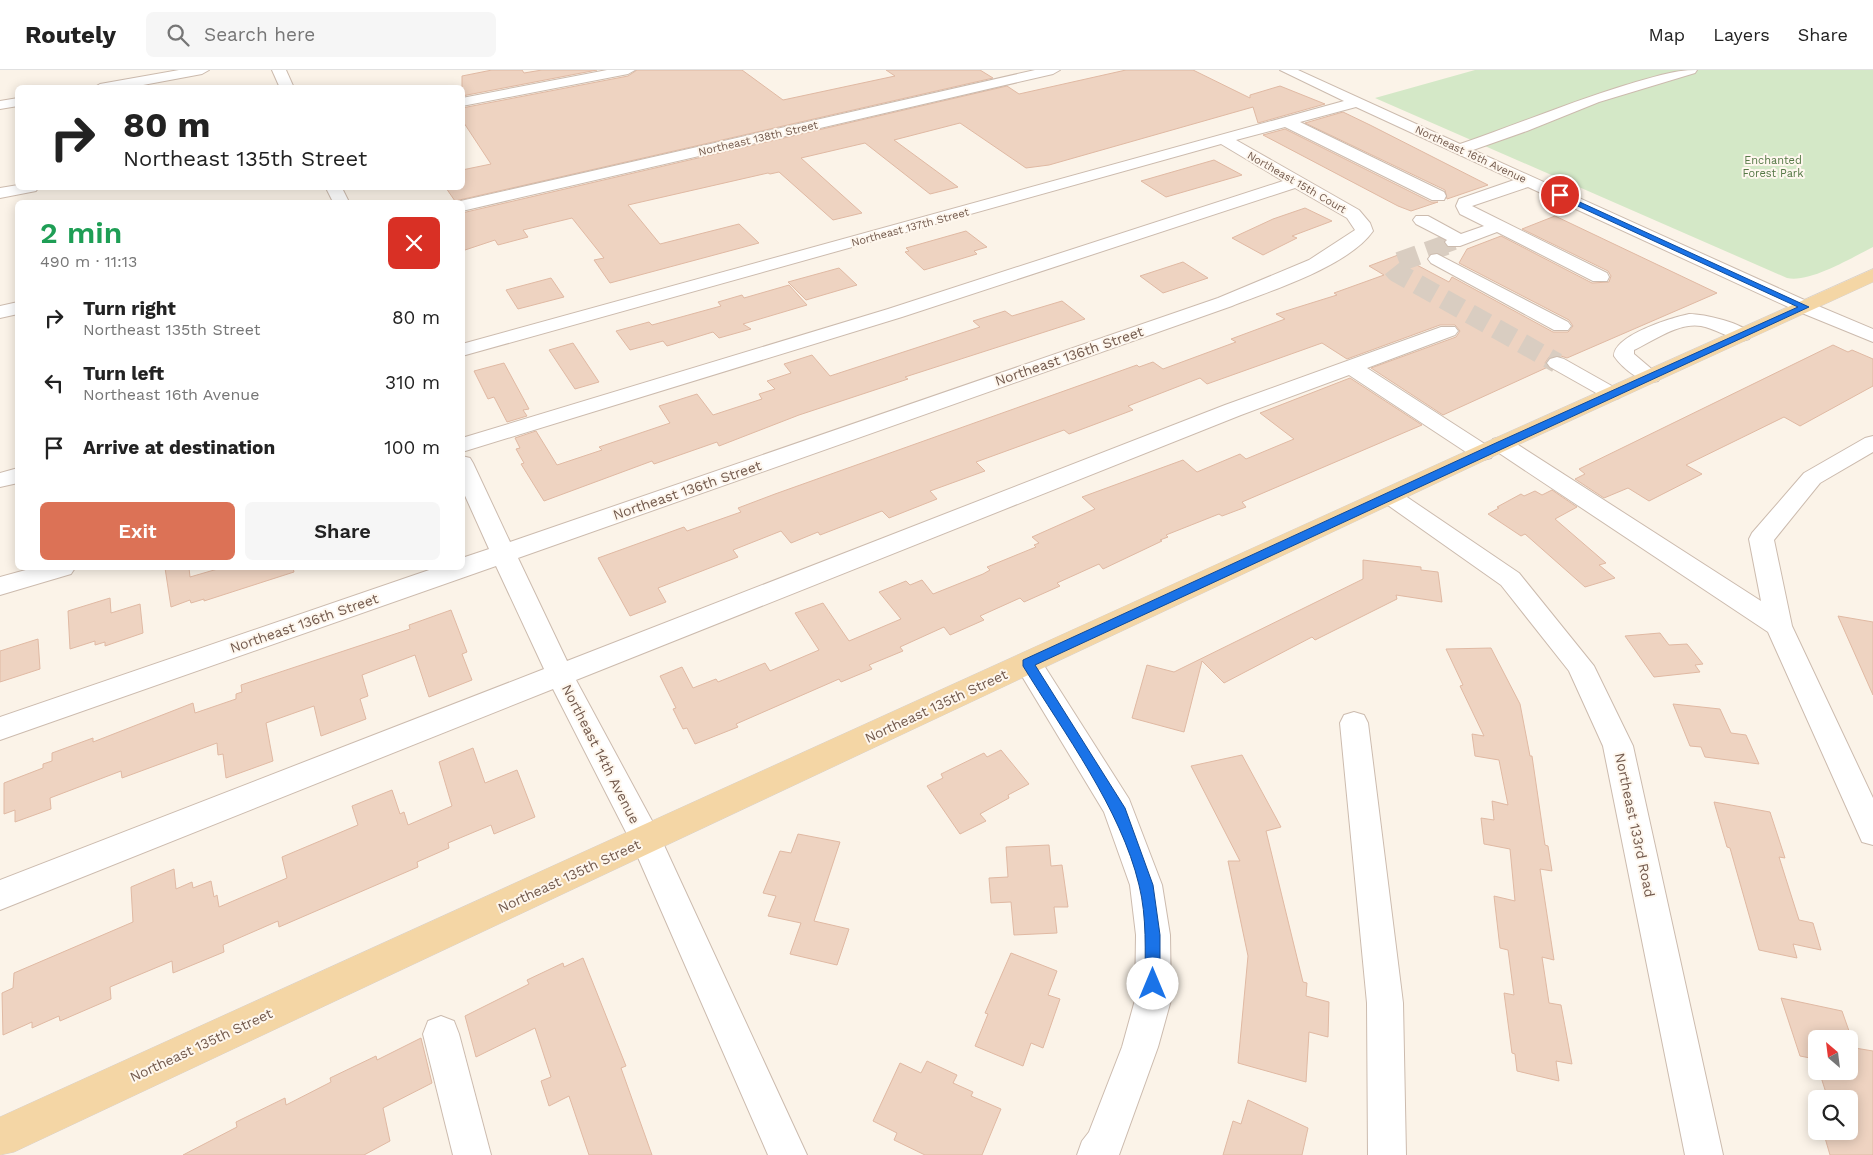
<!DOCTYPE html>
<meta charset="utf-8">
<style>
:root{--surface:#fff;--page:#f6f6f6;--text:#222;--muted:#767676;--line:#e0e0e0;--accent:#dc7256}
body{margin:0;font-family:"Work Sans",sans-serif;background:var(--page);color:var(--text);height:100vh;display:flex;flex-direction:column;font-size:19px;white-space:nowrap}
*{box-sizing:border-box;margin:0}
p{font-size:16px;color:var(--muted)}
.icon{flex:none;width:28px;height:28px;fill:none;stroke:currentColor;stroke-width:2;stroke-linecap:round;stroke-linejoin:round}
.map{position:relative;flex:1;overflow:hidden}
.side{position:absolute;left:15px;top:130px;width:450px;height:370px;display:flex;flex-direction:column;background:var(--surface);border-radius:8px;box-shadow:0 2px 12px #0003}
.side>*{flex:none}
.top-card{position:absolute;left:15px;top:15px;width:450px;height:105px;border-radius:8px;box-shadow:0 2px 12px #0003;background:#fff;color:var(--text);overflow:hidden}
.needle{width:32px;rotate:332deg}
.buttons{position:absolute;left:1808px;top:960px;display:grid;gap:10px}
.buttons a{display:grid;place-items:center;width:50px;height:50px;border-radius:8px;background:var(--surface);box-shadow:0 2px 12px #0003;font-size:25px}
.pin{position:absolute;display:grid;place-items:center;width:42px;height:42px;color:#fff;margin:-21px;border:2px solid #fff;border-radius:50%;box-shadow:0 1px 5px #0007}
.me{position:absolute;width:55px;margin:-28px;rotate:0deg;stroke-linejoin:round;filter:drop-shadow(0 0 4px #0008)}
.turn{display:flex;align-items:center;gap:18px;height:105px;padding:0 25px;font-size:22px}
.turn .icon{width:65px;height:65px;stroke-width:2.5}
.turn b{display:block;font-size:35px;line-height:42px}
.round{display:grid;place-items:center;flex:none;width:52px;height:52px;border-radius:8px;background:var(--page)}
.overview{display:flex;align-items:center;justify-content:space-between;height:85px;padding:0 25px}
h1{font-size:30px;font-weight:600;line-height:38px;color:#1e9e55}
.cta{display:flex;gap:10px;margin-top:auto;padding:10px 25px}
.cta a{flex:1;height:58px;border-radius:8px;background:var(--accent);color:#fff;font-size:20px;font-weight:600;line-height:58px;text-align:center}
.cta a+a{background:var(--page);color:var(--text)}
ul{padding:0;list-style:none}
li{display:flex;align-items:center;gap:15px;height:65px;padding:0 25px}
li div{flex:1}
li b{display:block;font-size:19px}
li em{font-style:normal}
header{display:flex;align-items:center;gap:30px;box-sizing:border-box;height:70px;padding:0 25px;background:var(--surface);border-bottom:1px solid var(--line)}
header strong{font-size:24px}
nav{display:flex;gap:28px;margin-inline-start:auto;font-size:18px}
.search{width:350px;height:45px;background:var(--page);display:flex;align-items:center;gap:12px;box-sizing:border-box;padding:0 18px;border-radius:8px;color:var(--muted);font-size:19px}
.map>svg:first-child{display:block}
</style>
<header>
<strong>Routely</strong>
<div class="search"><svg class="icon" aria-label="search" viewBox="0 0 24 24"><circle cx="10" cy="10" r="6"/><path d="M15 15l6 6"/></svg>Search here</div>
<nav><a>Map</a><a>Layers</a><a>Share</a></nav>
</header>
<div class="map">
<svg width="1873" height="1085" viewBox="0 0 1873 1085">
<rect width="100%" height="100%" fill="#fbf3e8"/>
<path fill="#d4e8c7" d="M1475,0H1873V177C1851,188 1810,213 1787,208L1375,28Z"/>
<g fill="#eed3c1" stroke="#e0b9a3">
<polygon points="492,0 522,0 524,3 542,0 597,0 462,26 462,6"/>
<polygon points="637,0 742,0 783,30 895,6 886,0 980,0 993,8 455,131 446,118 462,118 462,100 491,94 462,50 462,38 628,6"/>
<polygon points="1126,0 1193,0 1250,28 1250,25 1280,16 1325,34 1258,53 1253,37 1049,95 1026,98 960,53 894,70 958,117 930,124 865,73 801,88 862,143 833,150 779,102 770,104 768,103 628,135 660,174 739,154 759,173 610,213 594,190 604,188 572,148 523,160 528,167 498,175 495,170 462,181 462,143 1007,16 1019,24"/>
<polygon points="1343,42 1370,55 1488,115 1447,129 1445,120 1305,53"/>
<polygon points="1285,59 1431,132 1438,132 1411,141 1398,136 1263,65"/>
<polygon points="1214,90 1242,105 1166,127 1141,111"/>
<polygon points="1305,138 1332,151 1292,166 1297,168 1263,185 1232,168 1273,149"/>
<polygon points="1555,146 1717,223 1567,288 1558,285 1549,287 1545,293 1548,297 1443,345 1371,298 1456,267 1460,261 1455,255 1440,255 1347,289 1322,273 1207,314 1200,308 1128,336 1133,340 1069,364 1064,360 976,392 985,401 930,421 937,429 889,448 882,441 820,465 818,462 791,473 781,461 733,480 738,487 658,518 666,532 630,546 598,488 684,457 687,461 741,442 738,438 775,424 1137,295 1139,297 1153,292 1163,299 1236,272 1231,269 1285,249 1276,244 1337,225 1334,223 1384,205 1369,196 1398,185 1449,212 1452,207 1553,262 1568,262 1573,256 1569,250 1459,193 1467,179 1501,166 1592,213 1609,212 1611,206 1608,201 1522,159"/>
<polygon points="966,161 987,177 974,181 977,184 924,200 905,182 909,181 906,178"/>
<polygon points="1183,192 1208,208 1163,223 1140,206"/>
<polygon points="839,198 857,215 806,230 788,212"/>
<polygon points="551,208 564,227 518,239 506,220"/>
<polygon points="789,215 807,235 743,254 751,259 719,268 713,262 667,276 663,271 630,280 616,261 649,252 652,255 721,236 718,232 742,225 744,228"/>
<polygon points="1062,231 1085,249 905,307 908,309 799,345 719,376 717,372 654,394 652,391 544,431 521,394 524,393 516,379 520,378 515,368 536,361 557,395 602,380 599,377 670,353 659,336 697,324 713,345 762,329 759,324 775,319 767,311 791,303 784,294 812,285 830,306 980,257 973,251 1005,241 1012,246"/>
<polygon points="573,273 599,312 575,319 549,280"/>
<polygon points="1833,275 1848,282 1852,280 1873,289 1873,316 1800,356 1784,347 1686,395 1702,404 1649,431 1628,418 1604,428 1575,409 1585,404 1579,399"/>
<polygon points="504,293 529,339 523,340 527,346 507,352 494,327 488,329 474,301"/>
<polygon points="1350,308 1422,355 1242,432 1246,437 1222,446 1219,444 1166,465 1168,467 1160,470 1162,471 1103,499 1099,494 1057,513 1060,516 1024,532 1020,528 980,546 984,550 950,565 944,557 900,577 903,581 869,595 872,599 841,612 839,609 736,654 738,657 695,674 687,658 683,659 673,639 676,638 660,606 682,597 693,618 716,609 718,612 765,593 770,601 819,580 795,543 823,533 849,571 901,549 879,522 906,511 910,515 922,510 933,524 983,504 990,500 987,497 1036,477 1034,475 1039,473 1032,467 1095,439 1082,427 1183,390 1197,402 1240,384 1246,389 1294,369 1260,343"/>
<polygon points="1552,420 1577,437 1555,449 1606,493 1599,495 1615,508 1585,517 1525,464 1521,466 1488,444 1499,438 1497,437 1521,424 1524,426 1535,421 1542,425"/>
<polygon points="1363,490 1421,497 1421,500 1438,502 1442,532 1396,525 1397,529 1315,570 1312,567 1224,613 1202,591 1184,662 1132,648 1147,595 1174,602 1363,509"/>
<polygon points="165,498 189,498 190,507 221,498 293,498 294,502 204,531 204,529 191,533 190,530 171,537"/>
<polygon points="110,528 111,543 140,534 143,563 105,576 105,572 95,575 95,571 70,579 68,541"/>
<polygon points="451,540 467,582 462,584 472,610 429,627 415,585 362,605 368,626 360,629 366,649 321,666 314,636 266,653 273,691 226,708 223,684 218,685 217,673 122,708 121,701 50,728 51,739 15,752 15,740 4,744 4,713 43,698 43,694 52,691 52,683 93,668 93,672 193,633 195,643 236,629 236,624 242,622 241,615 410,559 409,555"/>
<polygon points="1838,546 1873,552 1873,625"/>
<polygon points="1660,563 1669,575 1687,574 1703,594 1695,595 1700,602 1654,607 1625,566"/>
<polygon points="38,569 40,599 0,612 0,581"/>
<polygon points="1491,578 1520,634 1530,686 1532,686 1545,775 1548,776 1552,801 1540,799 1554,890 1542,887 1549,933 1561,935 1572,994 1556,991 1559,1011 1517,1001 1515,984 1512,983 1504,923 1514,925 1508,880 1500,878 1494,826 1515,831 1510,779 1484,774 1481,748 1494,750 1492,731 1508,735 1499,690 1475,686 1472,664 1484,666 1460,616 1463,615 1446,579"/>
<polygon points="1673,634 1720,639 1731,663 1746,665 1759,694 1705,687 1701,677 1690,676"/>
<polygon points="473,678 485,713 517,700 535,747 494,764 491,755 448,773 449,778 417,792 418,797 279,857 278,851 223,875 224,882 173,903 172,891 110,917 111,929 60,951 59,946 32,958 32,952 3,965 2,923 13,918 14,903 133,852 131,817 174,799 176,819 192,812 193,818 211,811 214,827 217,825 219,837 287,808 282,787 358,755 352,736 392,720 400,744 404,742 408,755 452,736 439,692"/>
<polygon points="1001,680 1029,714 1008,725 1009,728 980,744 986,751 960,764 927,716 943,708 941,704 984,683 987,687"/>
<polygon points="1242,685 1281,757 1266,761 1303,912 1307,913 1306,926 1329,932 1328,967 1309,962 1306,1012 1238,993 1248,886 1228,791 1240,791 1191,696"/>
<polygon points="1714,732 1770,742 1785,788 1779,787 1799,850 1813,853 1821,880 1793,874 1797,888 1759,880 1730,778 1727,777"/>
<polygon points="798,764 840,772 814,851 849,859 837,895 790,884 801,853 768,846 776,826 763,823 780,781 791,783"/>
<polygon points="1049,775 1051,796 1062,795 1068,837 1054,837 1057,863 1014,865 1011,832 991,833 989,808 1008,807 1006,777"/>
<polygon points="1011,883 1057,901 1048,925 1060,929 1043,978 1031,973 1023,996 975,976 988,944 985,943"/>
<polygon points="583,888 626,996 621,998 652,1085 589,1085 569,1026 549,1036 541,1011 551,1007 535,958 476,987 465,946 529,914 527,910 563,893 564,897"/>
<polygon points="1781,928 1842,941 1855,978 1873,981 1873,1085 1830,1085 1823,1061 1849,1061 1849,1029 1828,1029 1819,1001 1849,1001 1849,969 1816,969 1816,994 1815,989 1800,986"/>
<polygon points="421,968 432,1013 383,1038 390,1071 364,1085 183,1085 237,1057 236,1052 285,1028 286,1035 331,1012 330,1008 376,986 377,990"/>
<polygon points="927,991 957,1005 953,1013 973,1022 971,1026 1001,1039 982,1085 925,1085 894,1070 897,1063 873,1051 900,993 921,1003"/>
<polygon points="1248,1030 1308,1058 1302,1085 1223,1085 1233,1051 1241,1054"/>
</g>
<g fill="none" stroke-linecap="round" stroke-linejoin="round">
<polyline stroke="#d9cdc1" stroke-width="16" stroke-dasharray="16 8" stroke-linecap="butt" points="1443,176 1454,172"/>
<polyline stroke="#d9cdc1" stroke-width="20" stroke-dasharray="20 10" stroke-linecap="butt" points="1446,175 1396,193 1392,197 1396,202 1557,293"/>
<g stroke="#ccbbae" stroke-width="2">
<g id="minor">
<polygon points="179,0 209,0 202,4 127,18 93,18 100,14"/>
<polygon points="272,0 286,0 294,18 280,18"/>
<polygon points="607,0 635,0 628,4 462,36 462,28"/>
<polygon points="1035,0 1060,0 1053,4 462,141 462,132 456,132"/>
<path d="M1280,0H1298L1460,74C1516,55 1570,32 1626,15C1650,8 1672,0 1697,0L1695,3L1599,32L1527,61L1473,80L1811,233L1873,259V272L1797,241L1528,117L1472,136L1607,203L1609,207L1607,211H1593L1497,162L1460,176H1448L1445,172L1447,170L1416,154L1413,150L1416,146H1428L1461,164L1484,156L1460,144L1456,136L1459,129L1514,110L1356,37L1300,52L1444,122L1446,126L1444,130H1432L1285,57L1236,70L1359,140L1370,153L1373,161C1349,196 1270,221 1232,236L518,488L567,591L1225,335L1441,257H1455L1458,261L1455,265L1367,298L1491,378L1494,383L1491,388L1483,390L1475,388L1349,305L1241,345L576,610L657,760L807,1085H768L633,776L553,619L0,840V810L544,599L496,496L0,670V647L435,498H462V488L489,479L462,419V386L470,388L473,393L510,472L1218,228L1309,190L1355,160L1347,148L1295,118L902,247L462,382V368L888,239L1283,111L1221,74L462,286V274L1344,31Z"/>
<polygon points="18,28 18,36 0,39 0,31"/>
<polygon points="18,115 18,118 38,118 36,121 0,128 0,118"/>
<polygon points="326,118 342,118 349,132 333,132"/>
<polygon points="1437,184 1568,252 1571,256 1568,260 1554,260 1431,193 1428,189 1431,185"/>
<polygon points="18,232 18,244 0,248 0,236"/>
<path d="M1689,244C1704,244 1744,253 1752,265L1749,269L1742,271C1728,267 1715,259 1701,256C1679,252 1653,271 1634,280V284L1661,307L1658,311C1643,315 1623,299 1614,286C1614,265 1671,248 1689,244Z"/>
<polygon points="1557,287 1564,289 1619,320 1623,324 1619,328 1612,330 1605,328 1550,297 1547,293 1550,289"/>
<polygon points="1873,366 1873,382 1820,413 1774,470 1792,556 1873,728 1873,775 1862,772 1768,562 1493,379 1490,374 1493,369 1501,367 1509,369 1761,531 1749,469 1752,463 1804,403 1865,368"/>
<polygon points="18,398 18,413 0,417 0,403"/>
<polygon points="1390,418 1398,421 1519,503 1594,596 1633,676 1723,1085 1685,1085 1603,676 1569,601 1501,515 1382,431 1378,426 1382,421"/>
<polygon points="33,498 75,498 71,504 0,525 0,507"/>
<polygon points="1028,583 1038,586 1129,729 1162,815 1170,865 1171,930 1158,977 1119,1085 1077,1085 1082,1071 1089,1062 1122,977 1135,930 1136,865 1130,815 1104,742 1014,593 1018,586"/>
<polygon points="1354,642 1364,645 1368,653 1403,933 1406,1085 1368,1085 1367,933 1340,653 1344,645"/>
<polygon points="441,946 454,951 459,964 491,1085 453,1085 423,964 428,951"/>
</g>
</g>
<g stroke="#d8d1cd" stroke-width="1">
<polygon id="major" points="1873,199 1873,212 1509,379 14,1082 0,1085 0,1047 1493,369"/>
</g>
<use href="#minor" fill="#fff" fill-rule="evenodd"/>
<use href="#major" fill="#f4d6a5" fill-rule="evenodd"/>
</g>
<path fill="#1a73e8" stroke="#114b97" d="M1560,123L1809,237L1035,595L1125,738L1153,815L1160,865V914L1158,919L1153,921L1147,919L1145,914C1145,882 1147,847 1139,815C1121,739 1064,663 1023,596V590L1498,372L1798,237L1558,127Z"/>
<g text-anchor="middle" stroke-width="4" stroke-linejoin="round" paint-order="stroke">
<g font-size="11" fill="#735a4d" stroke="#fef7ee">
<text transform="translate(758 68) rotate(-13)" y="4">Northeast 138th Street</text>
<text transform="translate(1471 84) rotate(25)" y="4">Northeast 16th Avenue</text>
<text transform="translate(1297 112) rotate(30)" y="4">Northeast 15th Court</text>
<text transform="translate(910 157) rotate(-15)" y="4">Northeast 137th Street</text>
</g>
<g font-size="11" fill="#557846" stroke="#fef7ee">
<text x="1773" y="94">Enchanted<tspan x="1773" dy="13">Forest Park</tspan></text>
</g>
<g font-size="14" fill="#735a4d" stroke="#fef7ee">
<text transform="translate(1069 286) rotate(-19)" y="5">Northeast 136th Street</text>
<text transform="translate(687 420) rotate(-19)" y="5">Northeast 136th Street</text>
<text transform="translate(304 553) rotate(-19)" y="5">Northeast 136th Street</text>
<text transform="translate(936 636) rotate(-25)" y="5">Northeast 135th Street</text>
<text transform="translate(601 684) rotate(63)" y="5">Northeast 14th Avenue</text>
<text transform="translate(1635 755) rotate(78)" y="5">Northeast 133rd Road</text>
<text transform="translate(569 806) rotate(-25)" y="5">Northeast 135th Street</text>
<text transform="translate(201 975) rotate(-25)" y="5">Northeast 135th Street</text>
</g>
</g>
</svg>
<div class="buttons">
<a><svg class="needle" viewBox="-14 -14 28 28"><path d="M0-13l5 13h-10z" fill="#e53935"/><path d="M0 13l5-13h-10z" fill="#767676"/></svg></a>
<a><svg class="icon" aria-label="search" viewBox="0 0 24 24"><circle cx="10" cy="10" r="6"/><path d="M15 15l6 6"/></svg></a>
</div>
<div class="pin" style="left:1560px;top:125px;background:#d93025"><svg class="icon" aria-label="arrive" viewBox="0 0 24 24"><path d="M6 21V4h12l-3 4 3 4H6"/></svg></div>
<svg class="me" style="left:1153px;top:914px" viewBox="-20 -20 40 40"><circle r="19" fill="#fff"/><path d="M0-13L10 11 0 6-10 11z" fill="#1a73e8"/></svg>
<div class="top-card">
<div class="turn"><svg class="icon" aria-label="right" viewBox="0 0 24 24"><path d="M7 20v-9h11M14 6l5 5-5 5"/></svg><div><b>80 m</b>Northeast 135th Street</div></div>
</div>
<section class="side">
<div class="overview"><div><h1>2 min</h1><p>490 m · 11:13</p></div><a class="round" style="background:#d93025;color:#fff"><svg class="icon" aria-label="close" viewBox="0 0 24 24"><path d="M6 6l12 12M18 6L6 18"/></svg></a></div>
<ul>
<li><svg class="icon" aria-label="right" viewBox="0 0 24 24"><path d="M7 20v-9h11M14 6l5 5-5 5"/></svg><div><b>Turn right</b><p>Northeast 135th Street</p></div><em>80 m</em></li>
<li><svg class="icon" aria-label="left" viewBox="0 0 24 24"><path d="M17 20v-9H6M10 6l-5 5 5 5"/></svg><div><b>Turn left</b><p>Northeast 16th Avenue</p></div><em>310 m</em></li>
<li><svg class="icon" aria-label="arrive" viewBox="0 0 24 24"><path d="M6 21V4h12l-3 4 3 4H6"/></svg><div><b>Arrive at destination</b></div><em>100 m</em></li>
</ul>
<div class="cta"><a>Exit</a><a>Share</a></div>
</section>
</div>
